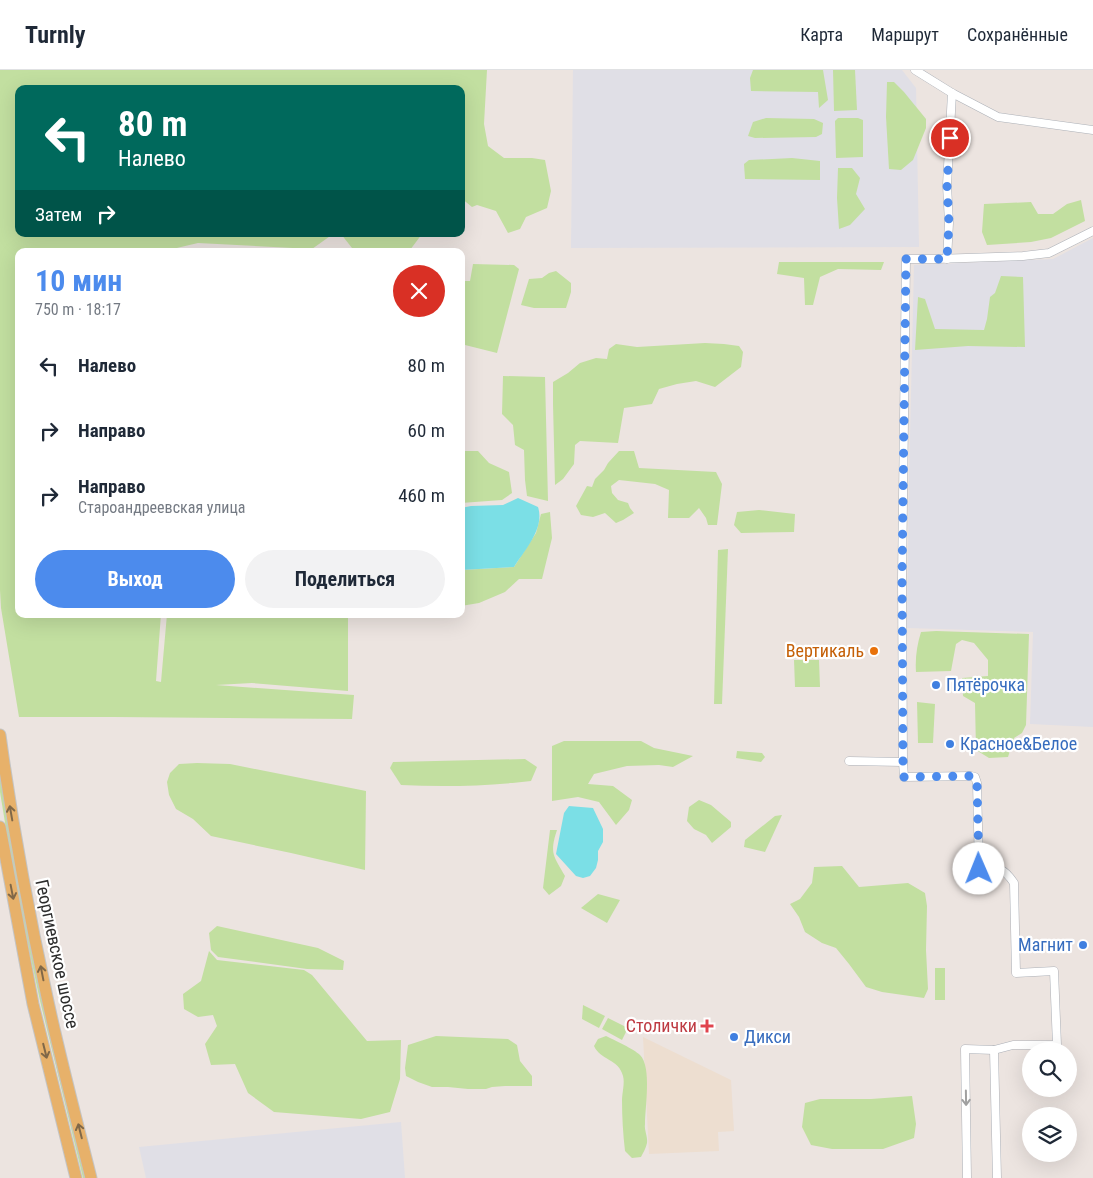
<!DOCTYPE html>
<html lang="ru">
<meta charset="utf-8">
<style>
:root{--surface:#fff;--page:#f2f2f3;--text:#1f2937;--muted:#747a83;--line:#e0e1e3;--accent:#4c8bed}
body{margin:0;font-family:"Roboto Condensed",sans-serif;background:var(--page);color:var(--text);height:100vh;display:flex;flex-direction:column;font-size:19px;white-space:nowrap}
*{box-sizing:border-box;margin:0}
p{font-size:16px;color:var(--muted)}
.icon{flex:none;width:28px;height:28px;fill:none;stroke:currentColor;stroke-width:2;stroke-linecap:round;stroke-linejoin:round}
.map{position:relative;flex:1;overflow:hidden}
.sheet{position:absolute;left:15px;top:178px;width:450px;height:370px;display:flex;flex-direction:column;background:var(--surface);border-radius:10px;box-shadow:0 5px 20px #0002}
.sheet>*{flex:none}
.hud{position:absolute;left:15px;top:15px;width:450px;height:152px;border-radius:10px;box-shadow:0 5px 20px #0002;background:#00695c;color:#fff;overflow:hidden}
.controls{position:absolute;left:1022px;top:972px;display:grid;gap:10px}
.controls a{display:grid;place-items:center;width:55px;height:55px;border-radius:50%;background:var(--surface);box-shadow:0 5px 20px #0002;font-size:25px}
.pin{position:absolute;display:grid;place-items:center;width:42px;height:42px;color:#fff;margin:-21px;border:2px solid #fff;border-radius:50%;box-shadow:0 1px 5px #0007}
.me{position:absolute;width:55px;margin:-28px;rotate:359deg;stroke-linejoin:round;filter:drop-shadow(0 0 4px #0008)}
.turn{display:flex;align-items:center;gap:18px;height:105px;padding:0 20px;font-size:22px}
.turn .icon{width:65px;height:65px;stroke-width:2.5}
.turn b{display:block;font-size:35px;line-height:42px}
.then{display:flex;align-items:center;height:48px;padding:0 20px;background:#0003;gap:10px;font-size:19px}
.round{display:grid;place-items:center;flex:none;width:52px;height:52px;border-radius:26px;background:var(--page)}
.headline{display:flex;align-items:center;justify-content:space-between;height:85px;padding:0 20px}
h1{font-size:30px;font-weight:700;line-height:38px;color:var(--accent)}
.button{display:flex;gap:10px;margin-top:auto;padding:10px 20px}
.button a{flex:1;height:58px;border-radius:30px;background:var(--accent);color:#fff;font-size:20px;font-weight:700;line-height:58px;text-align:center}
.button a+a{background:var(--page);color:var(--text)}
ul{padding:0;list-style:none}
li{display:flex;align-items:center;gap:15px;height:65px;padding:0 20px}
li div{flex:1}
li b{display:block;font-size:19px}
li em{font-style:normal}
header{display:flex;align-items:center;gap:30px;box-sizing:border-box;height:70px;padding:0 25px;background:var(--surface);border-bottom:1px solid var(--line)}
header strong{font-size:24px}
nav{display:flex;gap:28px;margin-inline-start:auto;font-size:18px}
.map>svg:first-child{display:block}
</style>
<header>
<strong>Turnly</strong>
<nav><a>Карта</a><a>Маршрут</a><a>Сохранённые</a></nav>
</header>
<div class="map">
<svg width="1093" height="1108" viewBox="0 0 1093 1108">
<rect width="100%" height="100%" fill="#ece4e0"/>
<g fill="#e0dfe6">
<polygon points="573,0 902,0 916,18 919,177 571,178"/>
<polygon points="1093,168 1093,657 1030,654 1033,562 907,558 909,408 914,195 1053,189"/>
<polygon points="401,1052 405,1108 146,1108 139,1077"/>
</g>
<polygon fill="#edded0" points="643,967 731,1010 734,1061 718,1062 719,1081 649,1084"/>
<g fill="#c2dfa0">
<polygon points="0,0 487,0 484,54 488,76 504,88 532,88 545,90 551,121 547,138 526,147 520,159 508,163 496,141 477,135 472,137 461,128 461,19 19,19 19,164 333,164 312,179 198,173 164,181 19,181 19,544 161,544 156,611 161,612 167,544 348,544 348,621 252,613 216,615 354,625 352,649 114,647 19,647 1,538 0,520"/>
<polygon points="753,0 823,0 828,30 819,38 818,22 751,21 750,8"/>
<polygon points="833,0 855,0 857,40 834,41"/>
<polygon points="887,12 894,12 904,22 926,49 926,58 913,90 901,100 889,99 886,47"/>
<polygon points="766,48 814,49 823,53 822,64 816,67 755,68 748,66 753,52"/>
<polygon points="838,48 858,48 863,50 863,87 836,88 835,51"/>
<polygon points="792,88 820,91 820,110 745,109 744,94 749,90"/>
<polygon points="838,98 852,98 860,108 856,124 865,139 850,155 839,159 837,128"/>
<polygon points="1081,130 1085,151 1051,168 1031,172 987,175 982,162 984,134 1031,132 1038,144 1053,144 1067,134"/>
<polygon points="341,164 422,164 410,180 352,178"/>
<polygon points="779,192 884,192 881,200 838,199 820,207 813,235 805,235 804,208 777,204"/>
<polygon points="473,194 514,195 519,199 497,283 461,274 461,211 470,211"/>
<polygon points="556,201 571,213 571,222 566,238 534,238 521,235 529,209 542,208 549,203"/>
<polygon points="1001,206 1023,207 1025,277 968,276 915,280 918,227 925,229 935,259 984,260 987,249 990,227 995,223"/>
<polygon points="705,273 724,274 739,276 743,282 741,297 715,317 696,311 677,314 659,319 652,334 624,338 618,373 580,371 575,375 574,394 563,409 555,415 553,334 553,312 568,303 580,293 596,288 607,289 609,279 616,274 637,277"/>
<polygon points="503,306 545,307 548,431 527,426 525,410 524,380 515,375 513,355 502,344"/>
<polygon points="461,381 478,381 489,393 509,402 512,423 502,430 461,433"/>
<polygon points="619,381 634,381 639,398 716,402 722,414 717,455 708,455 706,448 699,438 689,448 668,448 669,420 655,414 619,410 611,416 612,423 618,430 628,433 630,438 634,443 623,450 616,453 605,443 593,447 581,445 576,436 587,416 592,417 595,409 604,400 608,393"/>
<polygon points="759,440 795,444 794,462 741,463 734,455 737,442"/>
<polygon points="550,442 552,468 542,509 519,509 505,522 479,533 461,536 461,500 514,497 536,463 541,444"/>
<polygon points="728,479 722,634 714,634 718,480"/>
<path d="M936,561L1029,564L1026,655L1022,663L1014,668L1008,687L989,688L976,680L975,633L963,626L962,608L988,606V590L974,573L962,570L956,574L951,601L916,602C915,588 917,575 921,562Z"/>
<polygon points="794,590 819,590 820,617 795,617"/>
<polygon points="917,632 935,634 933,673 918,673"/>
<polygon points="564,671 641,671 654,678 693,686 673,697 659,695 627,696 594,704 588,714 613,716 632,730 629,740 616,755 599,732 578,727 552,731 552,676"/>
<polygon points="737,681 762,683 765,687 761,692 736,688"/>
<path d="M525,689L537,697L531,711C488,716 445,717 401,715L390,698L393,692Z"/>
<polygon points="197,693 230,694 366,721 365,800 291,783 211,766 193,749 176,739 169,725 167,712 170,703 179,694"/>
<polygon points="0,697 87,1108 83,1108 40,931 15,814 0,722"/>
<polygon points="699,730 711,735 731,752 731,757 712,773 706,765 694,759 687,751 689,737"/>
<polygon points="782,745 765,782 744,777 745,770 775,746"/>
<path d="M550,760H557C549,784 554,786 565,806L561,816L549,825L543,818Z"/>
<polygon points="842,796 859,817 908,813 925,823 927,836 926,880 928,919 924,928 882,922 866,917 849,894 836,878 822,873 805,862 799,847 790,834 800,829 812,813 814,797"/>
<polygon points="598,824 620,830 607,853 581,838"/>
<polygon points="217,856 318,878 344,891 343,900 307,899 218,887 211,880 209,863"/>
<polygon points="209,881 217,890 304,900 312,905 367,971 401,970 400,1009 390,1042 361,1049 274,1042 248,1023 235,994 211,995 205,974 217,956 213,945 198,947 184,939 183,924 201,911"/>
<rect x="935" y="898" width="10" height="32"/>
<polygon points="583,935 605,946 599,958 582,949"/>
<polygon points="608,948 628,958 622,970 602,959"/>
<polygon points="436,966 508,969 517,975 520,991 532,1006 532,1016 505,1016 492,1017 486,1019 468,1019 448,1017 432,1017 418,1012 406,1006 405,998 408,975"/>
<path d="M606,966C614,970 634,979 640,985C652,997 645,1038 645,1054C644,1060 648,1067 647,1073C646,1078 643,1083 641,1087L632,1088L625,1081C623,1064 622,1047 622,1030C622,1023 625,1013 623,1006C619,989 600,990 594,976L598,969Z"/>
<polygon points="912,1026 916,1054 914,1068 883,1079 832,1079 811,1075 802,1057 805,1033 820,1029 871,1029"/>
</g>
<g fill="#7bdfe6">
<path d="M518,428L538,437C545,458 525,480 514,497L461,500V438L471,436L503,435Z"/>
<polygon points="569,736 593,738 603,759 603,772 598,781 598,790 596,798 590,806 583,808 576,806 556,784 564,743"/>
</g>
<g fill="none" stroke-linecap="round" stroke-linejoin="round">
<g stroke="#acb0b7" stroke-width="9">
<g id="street">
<polyline points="915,0 952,23 998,47 1093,60"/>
<polyline points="947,189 949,153 947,115 952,23"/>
<polyline points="849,691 903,692"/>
<polyline points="994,980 997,1108"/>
<path d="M967,1108L965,979L994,980L1013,975H1057L1054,901L1016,903L1014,813C1003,796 997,798 979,799L977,713L975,707L971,706L904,707L903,692L902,509L906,189H936L1023,186L1049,183L1093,161"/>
</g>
</g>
<g stroke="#c4c4c4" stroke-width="13">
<g id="primary">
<path d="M0,665C12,753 28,840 47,927C60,988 76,1048 91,1108"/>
<polyline points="0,757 33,934 76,1108"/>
</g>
</g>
<use href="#street" stroke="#fff" stroke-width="8"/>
<use href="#primary" stroke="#e7b16a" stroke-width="11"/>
</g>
<defs><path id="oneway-shaft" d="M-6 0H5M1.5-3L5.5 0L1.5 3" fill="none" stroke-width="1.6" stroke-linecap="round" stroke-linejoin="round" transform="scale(1.25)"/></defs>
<g stroke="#806848">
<use href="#oneway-shaft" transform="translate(11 743) rotate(-100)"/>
<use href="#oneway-shaft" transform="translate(12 822) rotate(79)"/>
<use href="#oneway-shaft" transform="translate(42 903) rotate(-101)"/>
<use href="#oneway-shaft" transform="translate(45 981) rotate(76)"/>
<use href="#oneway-shaft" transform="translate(80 1061) rotate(-104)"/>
</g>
<use stroke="#a0a0a0" href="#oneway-shaft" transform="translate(966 1028) rotate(89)"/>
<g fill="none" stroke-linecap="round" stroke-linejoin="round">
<polyline stroke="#4c8bed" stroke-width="9" stroke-dasharray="0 16.2" points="950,68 947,115 949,153 947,189 906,189 902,509 903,692 904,707 971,706 975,707 977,713 979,799"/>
</g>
<circle fill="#e8710a" stroke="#fff" stroke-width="2" cx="874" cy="581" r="5"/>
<g fill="#3f7fe0" stroke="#fff" stroke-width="2">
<circle cx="936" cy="615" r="5"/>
<circle cx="950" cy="674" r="5"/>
<circle cx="1083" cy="875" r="5"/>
<circle cx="734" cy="967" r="5"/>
</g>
<path fill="#e0444e" stroke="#fff" stroke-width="2" d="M704.5 948.5h5v5h5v5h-5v5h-5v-5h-5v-5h5z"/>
<g text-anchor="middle" stroke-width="4.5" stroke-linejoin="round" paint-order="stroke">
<g font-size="18" fill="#c56008" stroke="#fff" text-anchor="end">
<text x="864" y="587">Вертикаль</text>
</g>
<g font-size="18" fill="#366cbe" stroke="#fff" text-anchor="start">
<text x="946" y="621">Пятёрочка</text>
<text x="960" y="680">Красное&amp;Белое</text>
<text x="1073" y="881" text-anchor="end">Магнит</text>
<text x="744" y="973">Дикси</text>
</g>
<g font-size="18" fill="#2c2c2c" stroke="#fff">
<text transform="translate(57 884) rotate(78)" y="6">Георгиевское шоссе</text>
</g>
<g font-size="18" fill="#be3a42" stroke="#fff" text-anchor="end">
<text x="697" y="962">Столички</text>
</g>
</g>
</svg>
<div class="controls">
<a><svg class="icon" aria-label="search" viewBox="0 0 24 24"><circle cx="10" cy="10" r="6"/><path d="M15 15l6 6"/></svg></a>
<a><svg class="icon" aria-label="layers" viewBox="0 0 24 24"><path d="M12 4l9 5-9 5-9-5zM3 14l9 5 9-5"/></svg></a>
</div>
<div class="pin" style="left:950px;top:68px;background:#d93025"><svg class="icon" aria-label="arrive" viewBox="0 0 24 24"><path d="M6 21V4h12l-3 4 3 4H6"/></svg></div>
<svg class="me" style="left:979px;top:799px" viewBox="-20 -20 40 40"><circle r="19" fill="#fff"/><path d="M0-13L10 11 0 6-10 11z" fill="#4c8bed"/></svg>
<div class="hud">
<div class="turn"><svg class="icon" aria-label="left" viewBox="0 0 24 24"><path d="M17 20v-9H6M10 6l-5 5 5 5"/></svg><div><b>80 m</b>Налево</div></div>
<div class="then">Затем<svg class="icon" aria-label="right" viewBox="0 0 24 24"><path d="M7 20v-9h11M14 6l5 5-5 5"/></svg></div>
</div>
<section class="sheet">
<div class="headline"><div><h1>10 мин</h1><p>750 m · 18:17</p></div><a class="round" style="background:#d93025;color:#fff"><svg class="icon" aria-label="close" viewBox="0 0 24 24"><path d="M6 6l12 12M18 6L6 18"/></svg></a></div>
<ul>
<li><svg class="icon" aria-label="left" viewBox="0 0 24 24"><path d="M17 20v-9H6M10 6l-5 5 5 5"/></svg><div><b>Налево</b></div><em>80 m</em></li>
<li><svg class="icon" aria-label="right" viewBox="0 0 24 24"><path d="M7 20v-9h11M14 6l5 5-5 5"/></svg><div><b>Направо</b></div><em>60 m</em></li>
<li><svg class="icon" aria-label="right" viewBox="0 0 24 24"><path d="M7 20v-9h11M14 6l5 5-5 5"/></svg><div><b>Направо</b><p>Староандреевская улица</p></div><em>460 m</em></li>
</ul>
<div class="button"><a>Выход</a><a>Поделиться</a></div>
</section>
</div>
